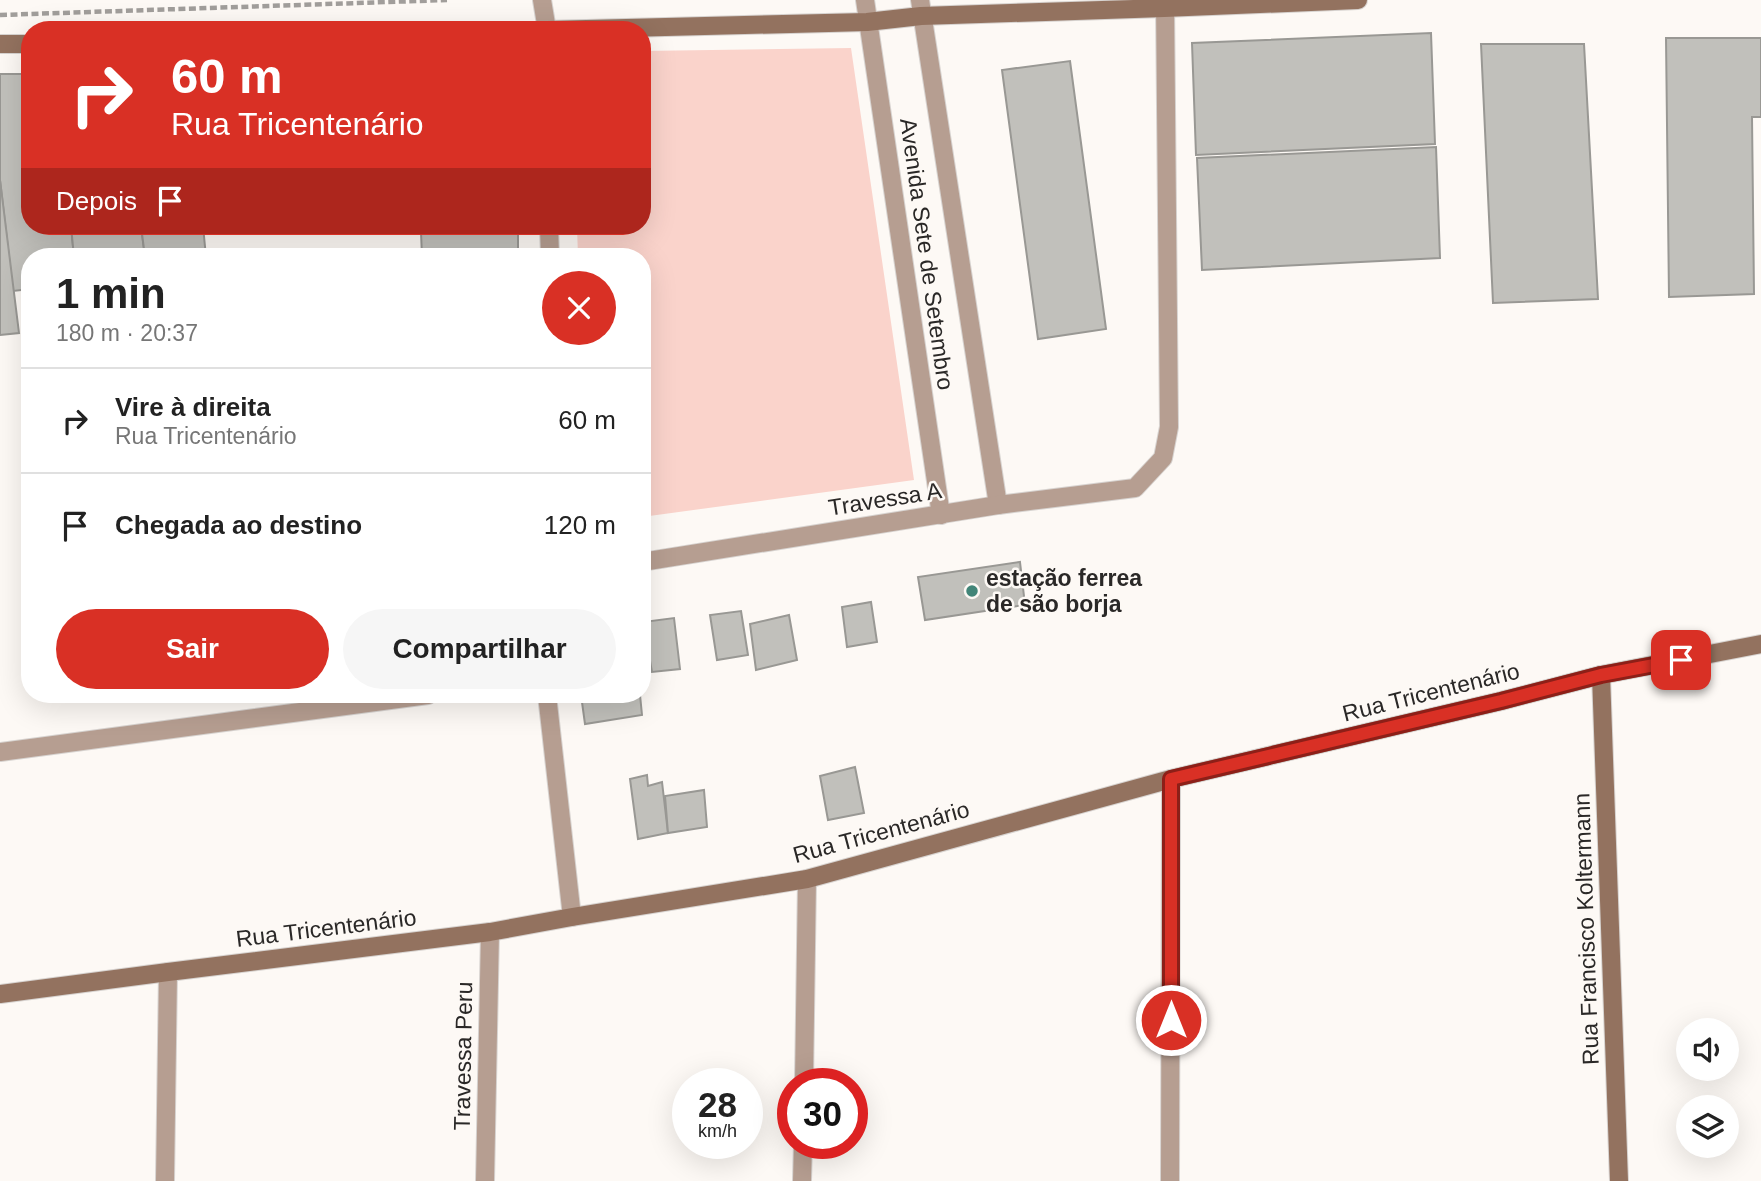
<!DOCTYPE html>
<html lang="pt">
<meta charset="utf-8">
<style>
:root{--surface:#fff;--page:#f6f6f6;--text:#222;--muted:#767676;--line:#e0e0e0;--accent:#d93025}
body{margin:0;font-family:Helvetica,sans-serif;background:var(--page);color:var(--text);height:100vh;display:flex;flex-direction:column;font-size:26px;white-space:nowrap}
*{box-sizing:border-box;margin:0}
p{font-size:23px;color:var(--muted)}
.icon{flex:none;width:38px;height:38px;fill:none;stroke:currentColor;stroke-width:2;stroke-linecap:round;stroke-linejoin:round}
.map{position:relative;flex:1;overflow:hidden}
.sheet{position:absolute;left:21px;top:248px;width:630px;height:455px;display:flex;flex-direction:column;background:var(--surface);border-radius:28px;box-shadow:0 7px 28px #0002}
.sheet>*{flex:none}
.guide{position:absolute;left:21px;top:21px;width:630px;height:214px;border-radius:28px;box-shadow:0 7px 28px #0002;background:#d93025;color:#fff;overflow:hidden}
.controls{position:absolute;left:1676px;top:1018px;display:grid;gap:14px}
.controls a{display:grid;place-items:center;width:63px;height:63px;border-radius:50%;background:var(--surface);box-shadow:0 7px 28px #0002;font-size:35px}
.speed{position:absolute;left:672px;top:1068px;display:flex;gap:14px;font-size:35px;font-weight:700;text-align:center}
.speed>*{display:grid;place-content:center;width:91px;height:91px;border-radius:50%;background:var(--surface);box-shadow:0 7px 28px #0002;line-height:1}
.speed small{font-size:18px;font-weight:400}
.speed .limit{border:10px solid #d22;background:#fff;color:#111}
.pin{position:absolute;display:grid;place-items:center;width:60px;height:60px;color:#fff;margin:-30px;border-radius:14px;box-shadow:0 4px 10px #0006}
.me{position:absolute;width:77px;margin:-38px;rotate:0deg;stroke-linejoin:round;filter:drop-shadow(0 0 5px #0008)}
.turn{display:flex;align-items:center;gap:24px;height:147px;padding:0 35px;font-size:32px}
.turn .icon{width:91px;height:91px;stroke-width:2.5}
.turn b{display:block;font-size:49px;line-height:60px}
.then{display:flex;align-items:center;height:66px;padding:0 35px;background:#0003;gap:14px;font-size:26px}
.round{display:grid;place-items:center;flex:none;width:74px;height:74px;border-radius:37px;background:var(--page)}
.summary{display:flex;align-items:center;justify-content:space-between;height:119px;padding:0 35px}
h1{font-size:42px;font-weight:700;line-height:52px}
.action{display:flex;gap:14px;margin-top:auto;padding:14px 35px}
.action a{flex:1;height:80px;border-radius:42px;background:var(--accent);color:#fff;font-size:28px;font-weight:700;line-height:80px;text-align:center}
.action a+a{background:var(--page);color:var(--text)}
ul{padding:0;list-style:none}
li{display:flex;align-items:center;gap:21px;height:105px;padding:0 35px;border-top:2px solid var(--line)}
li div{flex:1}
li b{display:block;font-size:26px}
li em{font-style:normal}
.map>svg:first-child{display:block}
</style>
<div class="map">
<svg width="1761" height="1181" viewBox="0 0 1761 1181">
<rect width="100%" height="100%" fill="#fdf9f5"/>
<polygon fill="#fad3cb" points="851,48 914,480 642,517 642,257 578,257 577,226 642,226 642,51"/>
<g fill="#c1c0bb" stroke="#999894" stroke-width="2">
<polygon points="1431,33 1435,144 1196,155 1192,43"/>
<polygon points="1666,38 1761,38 1761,117 1752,117 1754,294 1669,297"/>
<polygon points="1481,44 1584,44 1598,299 1493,303"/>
<polygon points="1070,61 1106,329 1038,339 1002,70"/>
<polygon points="0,74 30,74 30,226 71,226 74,257 30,257 30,289 13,291 0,180"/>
<polygon points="1436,147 1440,258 1202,270 1197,158"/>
<polygon points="0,180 19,333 0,335"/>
<polygon points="71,226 141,226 145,257 74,257"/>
<polygon points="141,226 203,226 206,257 145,257"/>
<polygon points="518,229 518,257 422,257 421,232"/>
<polygon points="1020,562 1025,605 925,620 918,577"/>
<polygon points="871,602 877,642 847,647 842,607"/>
<polygon points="741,611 748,655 717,660 710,615"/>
<polygon points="789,615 797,660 756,670 750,624"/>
<polygon points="674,618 680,669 652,672 643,622"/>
<polygon points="581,695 640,695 642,715 585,724"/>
<polygon points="855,767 864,813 828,820 820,776"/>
<polygon points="647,775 648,786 662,782 668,833 638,839 630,779"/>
<polygon points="704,790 707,827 668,833 665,796"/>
</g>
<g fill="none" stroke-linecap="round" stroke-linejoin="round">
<g stroke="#d7d3d0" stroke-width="20">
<g id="street">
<polyline points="542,0 547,30"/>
<polyline points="865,0 941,515"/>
<polyline points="920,0 998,505"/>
<polyline points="549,226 550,257"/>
<polyline points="642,562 998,505 1135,488 1163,458 1169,427 1165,0"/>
<polyline points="547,695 572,917"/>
<polyline points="0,752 428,695"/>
<polyline points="804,1083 807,879"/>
<polyline points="165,1181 168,972"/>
<polyline points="485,1181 490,932"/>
<polyline points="802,1181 803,1143"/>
<polyline points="1170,1181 1171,779"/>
</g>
</g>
<g stroke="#d7d3d0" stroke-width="20">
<g id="secondary">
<polyline points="547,30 867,22 921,16 1164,8 1358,0"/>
<polyline points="0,44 30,44"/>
<polyline points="1601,675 1619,1181"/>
<polyline points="0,994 168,972 490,932 572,917 807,879 1171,779 1501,701 1601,675 1761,644"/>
</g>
</g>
<polyline stroke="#a19e9b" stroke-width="4.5" stroke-dasharray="7 3.5" stroke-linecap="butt" points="0,15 447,0"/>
<use href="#street" stroke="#b69e91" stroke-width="18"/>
<use href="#secondary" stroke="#93725f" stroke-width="18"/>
</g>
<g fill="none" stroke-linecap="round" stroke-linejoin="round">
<g stroke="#8d1f18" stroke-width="18">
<polyline id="route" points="1171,1020 1171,779 1501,701 1601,675 1681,660"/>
</g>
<use href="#route" stroke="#d93025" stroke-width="12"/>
</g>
<circle fill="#428578" stroke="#fdf9f5" stroke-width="2.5" cx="972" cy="591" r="7"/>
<g text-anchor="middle" stroke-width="5" stroke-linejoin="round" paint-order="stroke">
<g font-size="23" fill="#2a2827" stroke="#fdf9f5">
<text transform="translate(927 254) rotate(82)" y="8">Avenida Sete de Setembro</text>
<text transform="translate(885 499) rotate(-9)" y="8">Travessa A</text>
<text transform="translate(1431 692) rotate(-14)" y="8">Rua Tricentenário</text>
<text transform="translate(881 832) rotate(-15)" y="8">Rua Tricentenário</text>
<text transform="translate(326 928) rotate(-7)" y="8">Rua Tricentenário</text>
<text transform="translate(1586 929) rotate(-92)" y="8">Rua Francisco Koltermann</text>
<text transform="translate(463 1056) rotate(-89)" y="8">Travessa Peru</text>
</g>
<g font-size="23" font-weight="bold" fill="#2a2827" stroke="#fdf9f5" text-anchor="start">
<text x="986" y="586">estação ferrea<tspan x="986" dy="26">de são borja</tspan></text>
</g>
</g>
</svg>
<div class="controls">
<a><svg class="icon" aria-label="sound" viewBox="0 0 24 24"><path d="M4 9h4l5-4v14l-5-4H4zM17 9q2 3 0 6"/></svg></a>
<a><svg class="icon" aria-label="layers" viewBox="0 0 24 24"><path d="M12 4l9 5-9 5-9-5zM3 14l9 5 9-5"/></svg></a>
</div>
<div class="speed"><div>28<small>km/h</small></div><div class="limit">30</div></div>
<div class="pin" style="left:1681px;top:660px;background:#d93025"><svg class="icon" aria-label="arrive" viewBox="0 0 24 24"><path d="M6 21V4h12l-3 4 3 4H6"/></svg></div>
<svg class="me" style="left:1171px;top:1020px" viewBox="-20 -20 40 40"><circle r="17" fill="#d93025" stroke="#fff" stroke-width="3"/><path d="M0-11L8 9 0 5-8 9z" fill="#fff"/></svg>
<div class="guide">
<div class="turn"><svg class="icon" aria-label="right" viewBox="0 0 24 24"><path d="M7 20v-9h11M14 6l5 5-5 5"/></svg><div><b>60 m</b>Rua Tricentenário</div></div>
<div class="then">Depois<svg class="icon" aria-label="arrive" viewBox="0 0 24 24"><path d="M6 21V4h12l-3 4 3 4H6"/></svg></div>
</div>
<section class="sheet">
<div class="summary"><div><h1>1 min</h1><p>180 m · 20:37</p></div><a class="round" style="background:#d93025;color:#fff"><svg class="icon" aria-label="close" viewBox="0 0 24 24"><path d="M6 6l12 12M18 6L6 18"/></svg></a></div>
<ul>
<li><svg class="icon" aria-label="right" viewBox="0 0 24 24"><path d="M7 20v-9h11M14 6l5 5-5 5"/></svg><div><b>Vire à direita</b><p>Rua Tricentenário</p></div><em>60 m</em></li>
<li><svg class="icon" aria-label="arrive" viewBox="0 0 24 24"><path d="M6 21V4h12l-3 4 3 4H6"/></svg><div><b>Chegada ao destino</b></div><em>120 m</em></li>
</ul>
<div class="action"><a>Sair</a><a>Compartilhar</a></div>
</section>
</div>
